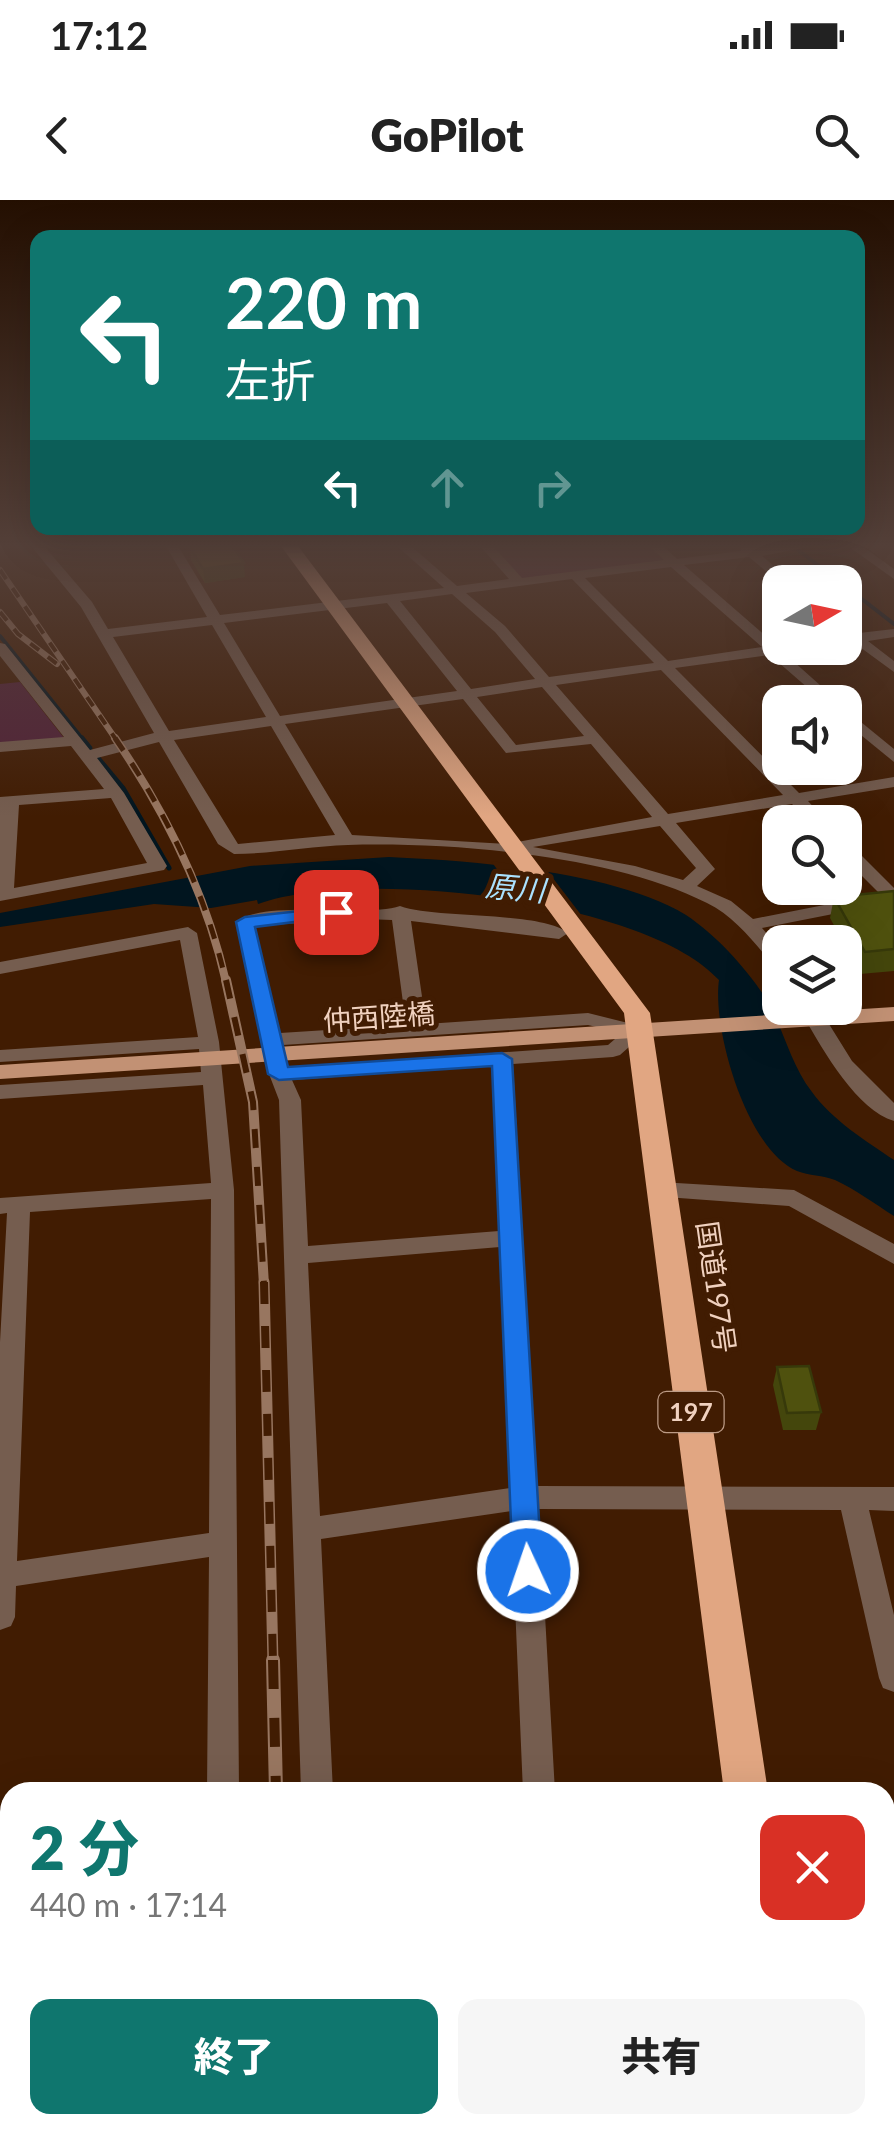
<!DOCTYPE html>
<html lang="ja">
<meta charset="utf-8">
<style>
:root{--surface:#fff;--page:#f6f6f6;--text:#222;--muted:#767676;--accent:#0f766e}
body{margin:0;font-family:Lato,"Noto Sans JP",sans-serif;background:var(--page);color:var(--text);height:100vh;display:flex;flex-direction:column;font-size:38px;white-space:nowrap}
*{box-sizing:border-box;margin:0}
p{font-size:32px;color:var(--muted)}
.icon{flex:none;width:55px;height:55px;fill:none;stroke:currentColor;stroke-width:2;stroke-linecap:round;stroke-linejoin:round}
.map{position:relative;flex:1;overflow:hidden}
.sheet{position:absolute;left:0px;top:1582px;width:895px;height:352px;display:flex;flex-direction:column;background:var(--surface);border-radius:30px 30px 0 0;box-shadow:0 10px 40px #0002}
.sheet>*{flex:none}
.guide{position:absolute;left:30px;top:30px;width:835px;height:305px;border-radius:20px;box-shadow:0 10px 40px #0002;background:#0f766e;color:#fff;overflow:hidden}
.needle{width:65px;rotate:81deg}
.tools{position:absolute;left:762px;top:365px;display:grid;gap:20px}
.tools a{display:grid;place-items:center;width:100px;height:100px;border-radius:20px;background:var(--surface);box-shadow:0 10px 40px #0002;font-size:50px}
.pin{position:absolute;display:grid;place-items:center;width:85px;height:85px;color:#fff;margin:-42px;border-radius:20px;box-shadow:0 5px 15px #0006}
.me{position:absolute;width:110px;margin:-55px;rotate:357deg;stroke-linejoin:round;filter:drop-shadow(0 0 8px #0008)}
.turn{display:flex;align-items:center;gap:35px;height:210px;padding:0 30px;font-size:45px}
.turn .icon{width:130px;height:130px;stroke-width:2.5}
.turn b{display:block;font-size:70px;line-height:85px}
.lanes{display:flex;align-items:center;height:95px;padding:0 30px;background:#0003;justify-content:center;gap:50px;direction:ltr}
.lanes .off{opacity:.35}
.round{display:grid;place-items:center;flex:none;width:105px;height:105px;border-radius:20px;background:var(--page)}
.headline{display:flex;align-items:center;justify-content:space-between;height:170px;padding:0 30px}
h1{font-size:60px;font-weight:800;line-height:75px;color:var(--accent)}
.action{display:flex;gap:20px;margin-top:auto;padding:20px 30px}
.action a{flex:1;height:115px;border-radius:20px;background:var(--accent);color:#fff;font-size:40px;font-weight:800;line-height:115px;text-align:center}
.action a+a{background:var(--page);color:var(--text)}
.status{display:flex;justify-content:space-between;align-items:center;height:70px;padding:0 50px;background:var(--surface);direction:ltr}
.status svg{height:28px;fill:currentColor}
header{display:flex;justify-content:space-between;align-items:center;height:130px;padding:0 30px;background:var(--surface);font-size:45px;font-weight:800}
.map>svg:first-child{display:block}
</style>
<div class="status"><b>17:12</b><svg viewBox="0 0 49 12"><path d="M0 12V9h3v3zM5 12V6h3v6zM10 12V3h3v9zM15 12V0h3v12zM26 1h20v11H26zM47 4h2v5h-2z"/></svg></div>
<header><svg class="icon" aria-label="back" viewBox="0 0 24 24"><path d="M15 5l-7 7 7 7"/></svg>GoPilot<svg class="icon" aria-label="search" viewBox="0 0 24 24"><circle cx="10" cy="10" r="6"/><path d="M15 15l6 6"/></svg></header>
<div class="map">
<svg width="894" height="1934" viewBox="0 0 894 1934">
<rect width="100%" height="100%" fill="#411c02"/>
<g fill="#512138">
<polygon points="491,346 650,346 665,360 527,379 520,378"/>
<polygon points="20,482 64,538 0,544 0,484"/>
</g>
<path fill="#01151f" d="M389,657C474,661 613,671 686,715C716,735 745,767 765,797C783,826 790,864 812,892C832,920 866,941 894,960V1016C875,1004 855,989 835,980C823,975 809,976 797,971C747,950 712,830 719,780C646,699 358,667 258,704L257,700L211,708L154,704L0,727V713L250,666Z"/>
<polygon fill="#411c02" points="491,661 546,669 585,720 526,709"/>
<g fill="none" stroke-linecap="round" stroke-linejoin="round">
<g stroke="#01151f" stroke-width="4">
<polyline points="798,350 840,382"/>
<polyline points="845,386 894,424"/>
<polyline points="0,436 84,541"/>
</g>
<g stroke="#01151f" stroke-width="5">
<polyline points="82,538 90,548"/>
<polyline points="98,558 123,588 169,668"/>
</g>
<g fill="#755d4f" fill-rule="evenodd">
<path d="M31,346H44L92,402L108,429L207,417L166,346H178L220,415L444,388L397,346H411L457,386L509,379L480,346H493L522,378L664,360L649,346H663L677,359L741,351L740,346H814L762,356L793,382L780,383L749,357L684,365L776,445L794,448L784,453L839,502H824L770,455L675,468L799,593L894,577V587L808,601L827,622H810L792,604L676,623L715,669L697,686L731,701L753,719L880,694L845,659V644L851,645L894,688V702L762,728L780,749V767L773,765C754,742 734,716 707,703C613,655 453,642 348,645C310,646 272,654 234,654L218,644L159,542L97,558L124,593L167,666L164,670L0,701V597L104,589L71,546L0,552V542L64,537L0,456V443L5,444L90,550L154,533L81,407ZM671,367L762,447L668,461L585,378ZM572,379L654,463L549,477L505,426L466,393ZM452,394L495,432L535,479L471,489L400,401ZM387,403L457,491L280,516L224,423ZM212,425L266,517L169,531L113,437ZM661,470L783,595L668,614L556,485ZM542,487L584,536L516,545L477,497ZM463,499L506,553L591,544L652,617L507,644L352,635L285,524ZM271,526L335,635L238,644L174,540ZM111,598L147,663L14,688L19,605ZM660,626L696,668L683,680L635,666L533,647Z"/>
<polygon points="848,346 862,346 894,369 894,379"/>
<polygon points="845,425 859,433 894,429 894,437 868,441 894,461 894,472 853,442 845,442"/>
<polygon points="845,509 894,549 894,562 845,522"/>
<path d="M400,706C436,719 542,711 568,733L559,739L411,721L426,824L588,813L644,827L647,831L620,855L613,857L513,864L537,1286L894,1287V1311L869,1310L894,1415V1492L883,1488L879,1478L841,1310L539,1309L555,1592H523L511,1311L321,1339L333,1592H301L279,900L269,874L236,722C264,699 365,718 400,706ZM364,719L392,720L406,825L280,833L255,726ZM588,825L622,833L608,845L288,867L283,845ZM492,866L499,1031L308,1046L301,900L292,880ZM500,1047L510,1288L320,1316L308,1063Z"/>
<path d="M188,727L197,733L219,842L234,990L239,1592H207L209,1357L16,1386L15,1417L11,1426L0,1430V1142L7,1013L0,1014V998L211,983L203,885L0,899V885L201,872L199,849L0,862V850L198,837L180,740L0,774V762ZM211,999L209,1333L17,1361L30,1012Z"/>
<path d="M799,808H819L852,861L894,903V921C855,910 818,842 799,808Z"/>
<polygon points="660,982 794,990 894,1044 894,1064 789,1006 652,996 649,990 652,984"/>
<polygon points="894,1866 894,1904 885,1906 885,1868"/>
<rect x="204" y="1925" width="38" height="9"/>
<rect x="314" y="1925" width="38" height="9"/>
<polygon points="537,1925 575,1925 576,1934 538,1934"/>
<polygon points="642,1925 719,1925 715,1934 638,1934"/>
<polygon points="841,1925 879,1925 880,1934 842,1934"/>
</g>
<polygon fill="#c29174" fill-rule="evenodd" points="894,807 894,821 0,879 0,865"/>
<g fill="#e1a682" fill-rule="evenodd">
<polygon points="281,346 298,346 650,813 768,1592 724,1592 624,813"/>
<polygon points="768,1925 818,1925 820,1934 770,1934"/>
</g>
<g stroke="#987660" stroke-width="6">
<g id="rail-far4">
<polyline points="0,370 117,541"/>
<polyline points="0,412 18,434 57,464"/>
</g>
</g>
<g stroke="#987660" stroke-width="8">
<path id="rail-far3" d="M115,538C167,614 206,693 226,782"/>
</g>
<g stroke="#987660" stroke-width="10">
<polyline id="rail-far2" points="226,780 253,902 264,1085"/>
</g>
<g stroke="#987660" stroke-width="11">
<polyline id="rail-far1" points="264,1082 273,1463"/>
</g>
<g stroke="#987660" stroke-width="14">
<g id="rail">
<polyline points="273,1460 276,1592"/>
<polyline points="283,1925 283,1934"/>
</g>
</g>
<use href="#rail-far4" stroke="#411c02" stroke-width="4" stroke-dasharray="11" stroke-linecap="butt"/>
<use href="#rail-far3" stroke="#411c02" stroke-width="5" stroke-dasharray="15" stroke-linecap="butt"/>
<use href="#rail-far2" stroke="#411c02" stroke-width="6" stroke-dasharray="19" stroke-linecap="butt"/>
<use href="#rail-far1" stroke="#411c02" stroke-width="8" stroke-dasharray="22" stroke-linecap="butt"/>
<use href="#rail" stroke="#411c02" stroke-width="10" stroke-dasharray="29" stroke-linecap="butt"/>
</g>
<g fill="#44460c">
<polygon points="190,347 245,377 205,383 191,360"/>
<polygon points="894,691 894,771 860,774 845,746 845,742 843,742 830,718 834,697"/>
<polygon points="777,1167 821,1212 816,1230 783,1230 773,1185"/>
</g>
<polygon fill="#37390a" points="244,363 245,377 205,383 203,369"/>
<g fill="#4f510e" stroke="#37390a" stroke-width="2.5">
<polygon points="232,346 244,363 203,369 190,347"/>
<polygon points="894,691 894,749 865,752 834,697"/>
<polygon points="809,1166 821,1212 787,1213 777,1167"/>
</g>
<linearGradient id="sky" x2="0" y2="1"><stop stop-color="#240f01"/><stop offset="0.56" stop-color="#544039"/><stop offset="1" stop-color="#544039" stop-opacity="0"/></linearGradient>
<rect width="894" height="617" fill="url(#sky)"/>
<polygon fill="#1a73e8" stroke="#114b97" stroke-width="2.5" points="336,707 345,712 342,716 255,727 288,867 502,853 512,859 542,1371 538,1380 528,1384 517,1380 513,1371 492,866 279,880 268,874 236,722 245,717"/>
<g text-anchor="middle" stroke-width="10" stroke-linejoin="round" paint-order="stroke">
<rect fill="#411c02" stroke="#bc9b86" stroke-width="2.5" x="658.5" y="1192" width="65" height="40" rx="8"/>
<g font-size="25" font-weight="bold" fill="#f0d1bf">
<text x="691" y="1221">197</text>
</g>
<g font-size="28" fill="#f0d1bf" stroke="#411c02">
<text transform="translate(379 817) rotate(-4)" y="10">仲西陸橋</text>
<text transform="translate(716 1087) rotate(82)" y="10">国道197号</text>
</g>
<g font-size="30" font-style="italic" fill="#abe2ff" stroke="#411c02">
<text transform="translate(515 689) rotate(5)" y="10">原川</text>
</g>
</g>
</svg>
<div class="tools">
<a><svg class="needle" viewBox="-14 -14 28 28"><path d="M0-13l5 13h-10z" fill="#e53935"/><path d="M0 13l5-13h-10z" fill="#767676"/></svg></a>
<a><svg class="icon" aria-label="sound" viewBox="0 0 24 24"><path d="M4 9h4l5-4v14l-5-4H4zM17 9q2 3 0 6"/></svg></a>
<a><svg class="icon" aria-label="search" viewBox="0 0 24 24"><circle cx="10" cy="10" r="6"/><path d="M15 15l6 6"/></svg></a>
<a><svg class="icon" aria-label="layers" viewBox="0 0 24 24"><path d="M12 4l9 5-9 5-9-5zM3 14l9 5 9-5"/></svg></a>
</div>
<div class="pin" style="left:336px;top:712px;background:#d93025"><svg class="icon" aria-label="arrive" viewBox="0 0 24 24"><path d="M6 21V4h12l-3 4 3 4H6"/></svg></div>
<svg class="me" style="left:528px;top:1371px" viewBox="-20 -20 40 40"><circle r="17" fill="#1a73e8" stroke="#fff" stroke-width="3"/><path d="M0-11L8 9 0 5-8 9z" fill="#fff"/></svg>
<div class="guide">
<div class="turn"><svg class="icon" aria-label="left" viewBox="0 0 24 24"><path d="M17 20v-9H6M10 6l-5 5 5 5"/></svg><div><b>220 m</b>左折</div></div>
<div class="lanes"><svg class="icon" aria-label="left" viewBox="0 0 24 24"><path d="M17 20v-9H6M10 6l-5 5 5 5"/></svg><svg class="icon off" aria-label="ahead" viewBox="0 0 24 24"><path d="M12 20V5M6 11l6-6 6 6"/></svg><svg class="icon off" aria-label="right" viewBox="0 0 24 24"><path d="M7 20v-9h11M14 6l5 5-5 5"/></svg></div>
</div>
<section class="sheet">
<div class="headline"><div><h1>2 分</h1><p>440 m · 17:14</p></div><a class="round" style="background:#d93025;color:#fff"><svg class="icon" aria-label="close" viewBox="0 0 24 24"><path d="M6 6l12 12M18 6L6 18"/></svg></a></div>
<div class="action"><a>終了</a><a>共有</a></div>
</section>
</div>
